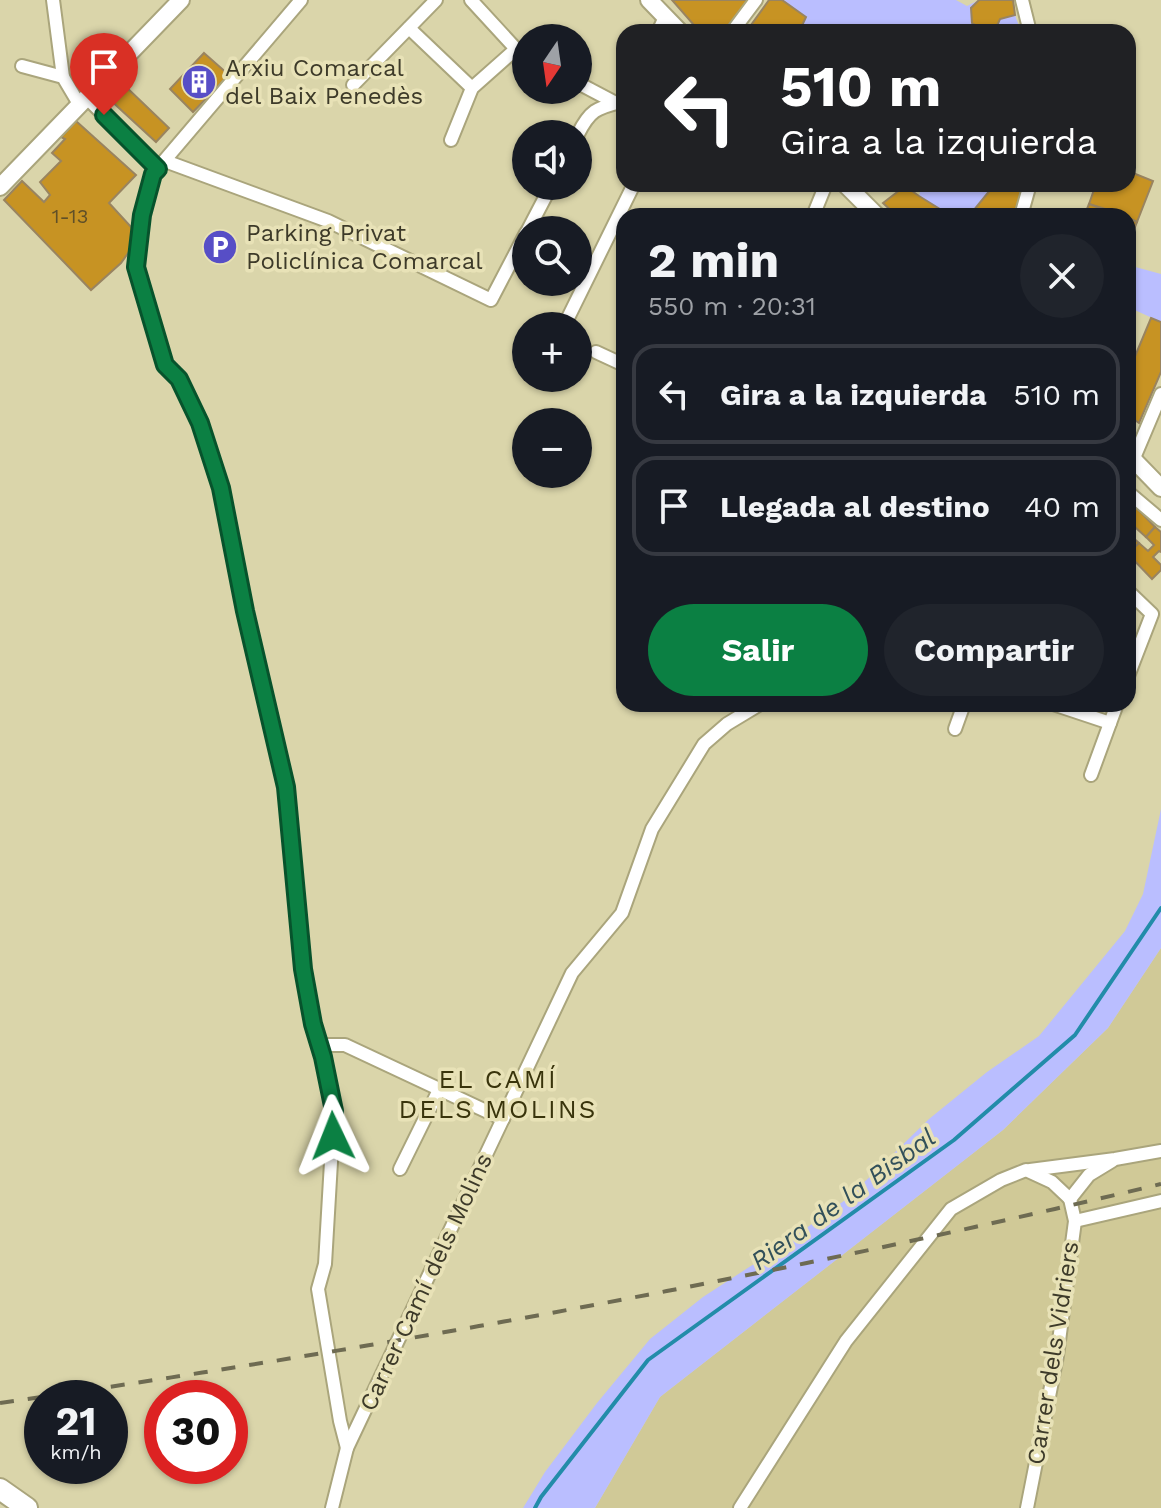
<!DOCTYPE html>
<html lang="es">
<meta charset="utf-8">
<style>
:root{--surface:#171b24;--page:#20242c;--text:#f1f3f6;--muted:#9ea1a6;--line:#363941;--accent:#0b8043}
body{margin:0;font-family:"Work Sans",sans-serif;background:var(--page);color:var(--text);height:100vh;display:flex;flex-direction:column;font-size:30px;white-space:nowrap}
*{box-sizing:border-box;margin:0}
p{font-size:26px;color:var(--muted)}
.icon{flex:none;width:44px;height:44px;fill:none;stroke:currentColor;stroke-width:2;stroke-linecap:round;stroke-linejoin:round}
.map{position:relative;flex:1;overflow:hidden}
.drawer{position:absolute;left:616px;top:208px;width:520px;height:504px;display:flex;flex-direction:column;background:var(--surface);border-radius:24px;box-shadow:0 2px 6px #0004}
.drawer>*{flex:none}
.hud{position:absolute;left:616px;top:24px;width:520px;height:168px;border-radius:24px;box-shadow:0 2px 6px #0004;background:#202124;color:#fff;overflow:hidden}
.needle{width:52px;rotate:193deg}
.fabs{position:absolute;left:512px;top:24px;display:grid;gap:16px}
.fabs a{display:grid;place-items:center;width:80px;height:80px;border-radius:50%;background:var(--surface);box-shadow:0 2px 6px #0004;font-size:40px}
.speed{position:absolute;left:24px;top:1380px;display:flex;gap:16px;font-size:40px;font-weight:700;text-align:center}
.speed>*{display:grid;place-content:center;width:104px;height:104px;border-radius:50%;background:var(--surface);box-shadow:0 2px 6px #0004;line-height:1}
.speed small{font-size:20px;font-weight:400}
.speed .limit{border:12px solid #d22;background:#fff;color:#111}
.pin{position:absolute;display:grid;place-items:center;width:68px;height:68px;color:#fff;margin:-82px -34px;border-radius:50% 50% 50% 0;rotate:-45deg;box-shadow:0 0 8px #0007}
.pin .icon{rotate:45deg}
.me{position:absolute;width:88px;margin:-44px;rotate:358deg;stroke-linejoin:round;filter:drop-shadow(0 0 6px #0008)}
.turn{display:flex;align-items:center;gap:28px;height:168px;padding:0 32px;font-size:36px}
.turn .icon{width:104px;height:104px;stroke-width:2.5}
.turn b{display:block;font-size:56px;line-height:68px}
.round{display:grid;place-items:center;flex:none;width:84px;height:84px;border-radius:42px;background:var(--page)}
.head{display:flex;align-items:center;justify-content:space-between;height:136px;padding:0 32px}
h1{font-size:48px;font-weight:700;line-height:60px}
.primary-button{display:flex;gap:16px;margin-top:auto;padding:16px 32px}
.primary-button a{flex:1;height:92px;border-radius:48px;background:var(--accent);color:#fff;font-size:32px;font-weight:700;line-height:92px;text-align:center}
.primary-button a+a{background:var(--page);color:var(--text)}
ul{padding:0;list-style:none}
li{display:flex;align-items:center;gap:24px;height:100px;margin:0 16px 12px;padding:0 16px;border:4px solid var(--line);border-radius:24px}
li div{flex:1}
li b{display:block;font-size:30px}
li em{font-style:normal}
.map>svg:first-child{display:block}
</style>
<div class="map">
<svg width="1161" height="1508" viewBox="0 0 1161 1508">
<rect width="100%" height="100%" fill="#dad5aa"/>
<polygon fill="#d0c997" points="1161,948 1161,1508 595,1508 660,1397 1003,1130 1108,1028"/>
<g fill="#babeff">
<polygon points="782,0 956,0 967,6 979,0 971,8 972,23 984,30 996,28 1000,19 1015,15 1021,32 799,32 806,17"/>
<polygon points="922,184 995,184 969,216 951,216 919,196"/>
<polygon points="1128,265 1161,274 1161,322 1128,307"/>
<polygon points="1161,809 1161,948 1108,1028 1003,1130 660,1397 595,1508 523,1508 545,1472 597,1403 650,1339 703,1297 777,1249 848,1198 929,1119 987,1072 1039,1036 1125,931 1143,894"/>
</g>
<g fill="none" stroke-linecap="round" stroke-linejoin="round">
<polyline stroke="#228ca9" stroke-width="4" points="535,1508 541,1497 648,1360 954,1140 1075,1035 1161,908"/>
</g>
<g fill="#c79323" stroke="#998460" stroke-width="2">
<polygon points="672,0 751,0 726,32 700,32"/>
<polygon points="769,0 782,0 806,17 799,32 746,32"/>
<polygon points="979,0 1013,0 1015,15 1000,19 996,28 984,30 972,23 971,8"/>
<polygon points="204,53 229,75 193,112 170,89"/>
<polygon points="123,84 169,128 156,142 107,97"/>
<polygon points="76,121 136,175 109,203 133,229 131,249 121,263 91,290 4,200 22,181 44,202 50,195 40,182 61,161 52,153 65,139 61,137"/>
<polygon points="1128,171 1153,181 1137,222 1128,218 1128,216 1089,204 1096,184 1128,184"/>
<polygon points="995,184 1024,184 1016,216 969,216"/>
<polygon points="905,186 919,196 951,216 897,216 883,203"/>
<polygon points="1089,204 1122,216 1084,216"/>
<polygon points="1128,218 1137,222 1128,244"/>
<polygon points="1151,318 1161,322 1161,372 1139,423 1128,415 1128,373"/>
<polygon points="1130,501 1155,527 1146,537 1136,528 1130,535 1139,543 1128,554"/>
<polygon points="1155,527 1161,532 1161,552 1159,551 1153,557 1161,565 1161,570 1152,579 1128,554 1139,543 1148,551 1154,545 1146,537"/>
</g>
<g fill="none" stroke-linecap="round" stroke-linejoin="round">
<g stroke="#aaa57c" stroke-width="16">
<g id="minor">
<polyline points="53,0 63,77"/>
<polyline points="301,0 153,174 142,215 136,267 165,365 179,379 200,423 221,488 245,611 286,787 303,969 313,1024 323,1057 334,1111 325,1264 318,1289 340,1421 347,1448"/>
<polyline points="471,0 516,49 526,54"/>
<polyline points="1022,0 1030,32"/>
<polyline points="409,28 472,88"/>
<polyline points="658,32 665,17"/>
<polyline points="732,32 756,0"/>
<polyline points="22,66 63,77 79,104"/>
<polyline points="578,83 614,102"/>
<polyline points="353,85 436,0"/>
<polyline points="86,97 158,169"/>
<path d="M578,134C591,108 598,108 624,101"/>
<polyline points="451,140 472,88 516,49"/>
<polyline points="165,161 328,221 491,300 526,233"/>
<polyline points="813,216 826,184"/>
<polyline points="1021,216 1030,184"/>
<polyline points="528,230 551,186"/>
<polyline points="564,326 634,184"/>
<polyline points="596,352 624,365"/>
<polyline points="1134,458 1161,394"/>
<polyline points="1128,492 1161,520"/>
<polyline points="1128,591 1152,614 1128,676"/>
<polyline points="1053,704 1110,723"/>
<polyline points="955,729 964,704"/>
<polyline points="1091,775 1117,704"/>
<polyline points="319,1045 345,1045 503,1119"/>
<polyline points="400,1169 439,1090"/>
<polyline points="1030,1170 1115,1159 1161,1151"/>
<polyline points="1070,1199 1089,1175 1112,1161"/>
<polyline points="1075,1221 1161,1201"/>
<polyline points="332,1508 347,1448 572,973 622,913 652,829 704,744 727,724 760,704"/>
<polyline points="740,1508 846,1341 951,1209 1001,1180 1026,1170 1052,1182 1070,1199"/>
<polyline points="1027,1508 1057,1356 1075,1221 1070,1199"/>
</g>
</g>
<g stroke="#aaa57c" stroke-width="20">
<g id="tertiary">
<polyline points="649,0 680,32"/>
<polyline points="845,184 877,216"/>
<polyline points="0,187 181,0"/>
<polyline points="1128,454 1161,488"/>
</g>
</g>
<g stroke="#aaa57c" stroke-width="24">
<polyline id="trunk" points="0,1489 27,1508"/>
</g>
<use href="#minor" stroke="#fff" stroke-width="12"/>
<use href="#tertiary" stroke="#fff" stroke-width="16"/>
<use href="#trunk" stroke="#fff" stroke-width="20"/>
<path stroke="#6e6b52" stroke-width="4" stroke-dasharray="14 14" stroke-linecap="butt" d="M0,1403C390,1347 778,1276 1161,1184"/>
</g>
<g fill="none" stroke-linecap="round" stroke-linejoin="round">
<g stroke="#07532c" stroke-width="20">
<polyline id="route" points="104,115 158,169 153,174 142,215 136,267 165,365 179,379 200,423 221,488 245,611 286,787 303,969 313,1024 323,1057 334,1111 333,1136"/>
</g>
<use href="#route" stroke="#0b8043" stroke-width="14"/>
</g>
<defs>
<g id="building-disc" transform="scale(1.8)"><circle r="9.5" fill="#574ec6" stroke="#e8e2b7"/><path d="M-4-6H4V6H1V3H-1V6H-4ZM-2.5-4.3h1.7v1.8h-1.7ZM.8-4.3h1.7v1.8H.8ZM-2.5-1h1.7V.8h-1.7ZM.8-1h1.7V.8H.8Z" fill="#fff"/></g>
<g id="parking-disc" transform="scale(1.8)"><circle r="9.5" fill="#574ec6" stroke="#e8e2b7"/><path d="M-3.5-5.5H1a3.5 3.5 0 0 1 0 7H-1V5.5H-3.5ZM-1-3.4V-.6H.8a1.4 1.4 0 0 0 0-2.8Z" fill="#fff"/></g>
</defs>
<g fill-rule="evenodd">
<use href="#building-disc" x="199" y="82"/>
<use href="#parking-disc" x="220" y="247"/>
</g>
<g text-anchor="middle" stroke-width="7" stroke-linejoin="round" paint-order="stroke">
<g font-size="20" fill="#605028">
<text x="70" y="223">1-13</text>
</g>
<g font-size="24" fill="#3d3a29" stroke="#e8e2b7" text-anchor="start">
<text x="225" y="76">Arxiu Comarcal<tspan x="225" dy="28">del Baix Penedès</tspan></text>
<text x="246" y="241">Parking Privat<tspan x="246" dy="28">Policlínica Comarcal</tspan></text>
</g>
<g font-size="24" fill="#3d3a29" stroke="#e8e2b7">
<text transform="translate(426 1282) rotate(-65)" y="8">Carrer Camí dels Molins</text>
<text transform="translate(1053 1353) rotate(-81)" y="8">Carrer dels Vidriers</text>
</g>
<g font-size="26" letter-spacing="2" fill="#39340c" stroke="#e8e2b7">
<text x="498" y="1088">EL CAMÍ<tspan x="498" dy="30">DELS MOLINS</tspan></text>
</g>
<g font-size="26" font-style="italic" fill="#32505a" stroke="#e8e2b7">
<text transform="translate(843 1199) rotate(-36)" y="9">Riera de la Bisbal</text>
</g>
</g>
</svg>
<div class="fabs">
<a><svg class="needle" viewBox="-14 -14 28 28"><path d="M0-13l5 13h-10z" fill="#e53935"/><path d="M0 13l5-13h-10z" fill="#9ea1a6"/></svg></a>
<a><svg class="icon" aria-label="sound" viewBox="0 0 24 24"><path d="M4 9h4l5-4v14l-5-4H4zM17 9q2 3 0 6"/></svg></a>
<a><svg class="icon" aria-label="search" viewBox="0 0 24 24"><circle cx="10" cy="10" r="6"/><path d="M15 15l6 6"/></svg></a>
<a>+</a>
<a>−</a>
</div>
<div class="speed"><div>21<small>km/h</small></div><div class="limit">30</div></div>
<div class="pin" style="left:104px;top:115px;background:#d93025"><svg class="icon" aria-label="arrive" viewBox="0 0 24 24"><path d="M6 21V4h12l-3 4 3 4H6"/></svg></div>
<svg class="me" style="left:333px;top:1136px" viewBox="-20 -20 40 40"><path d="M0-17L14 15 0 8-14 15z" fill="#0b8043" stroke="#fff" stroke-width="4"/></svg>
<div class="hud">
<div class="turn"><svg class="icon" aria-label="left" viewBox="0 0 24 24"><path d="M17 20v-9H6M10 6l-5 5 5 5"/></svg><div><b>510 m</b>Gira a la izquierda</div></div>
</div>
<section class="drawer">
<div class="head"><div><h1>2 min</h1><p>550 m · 20:31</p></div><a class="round"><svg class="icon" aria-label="close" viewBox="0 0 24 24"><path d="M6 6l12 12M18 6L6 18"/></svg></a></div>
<ul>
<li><svg class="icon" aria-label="left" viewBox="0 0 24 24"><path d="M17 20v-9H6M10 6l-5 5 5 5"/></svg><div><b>Gira a la izquierda</b></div><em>510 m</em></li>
<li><svg class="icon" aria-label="arrive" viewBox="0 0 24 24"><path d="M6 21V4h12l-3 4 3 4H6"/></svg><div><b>Llegada al destino</b></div><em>40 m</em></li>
</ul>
<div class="primary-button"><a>Salir</a><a>Compartir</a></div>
</section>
</div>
